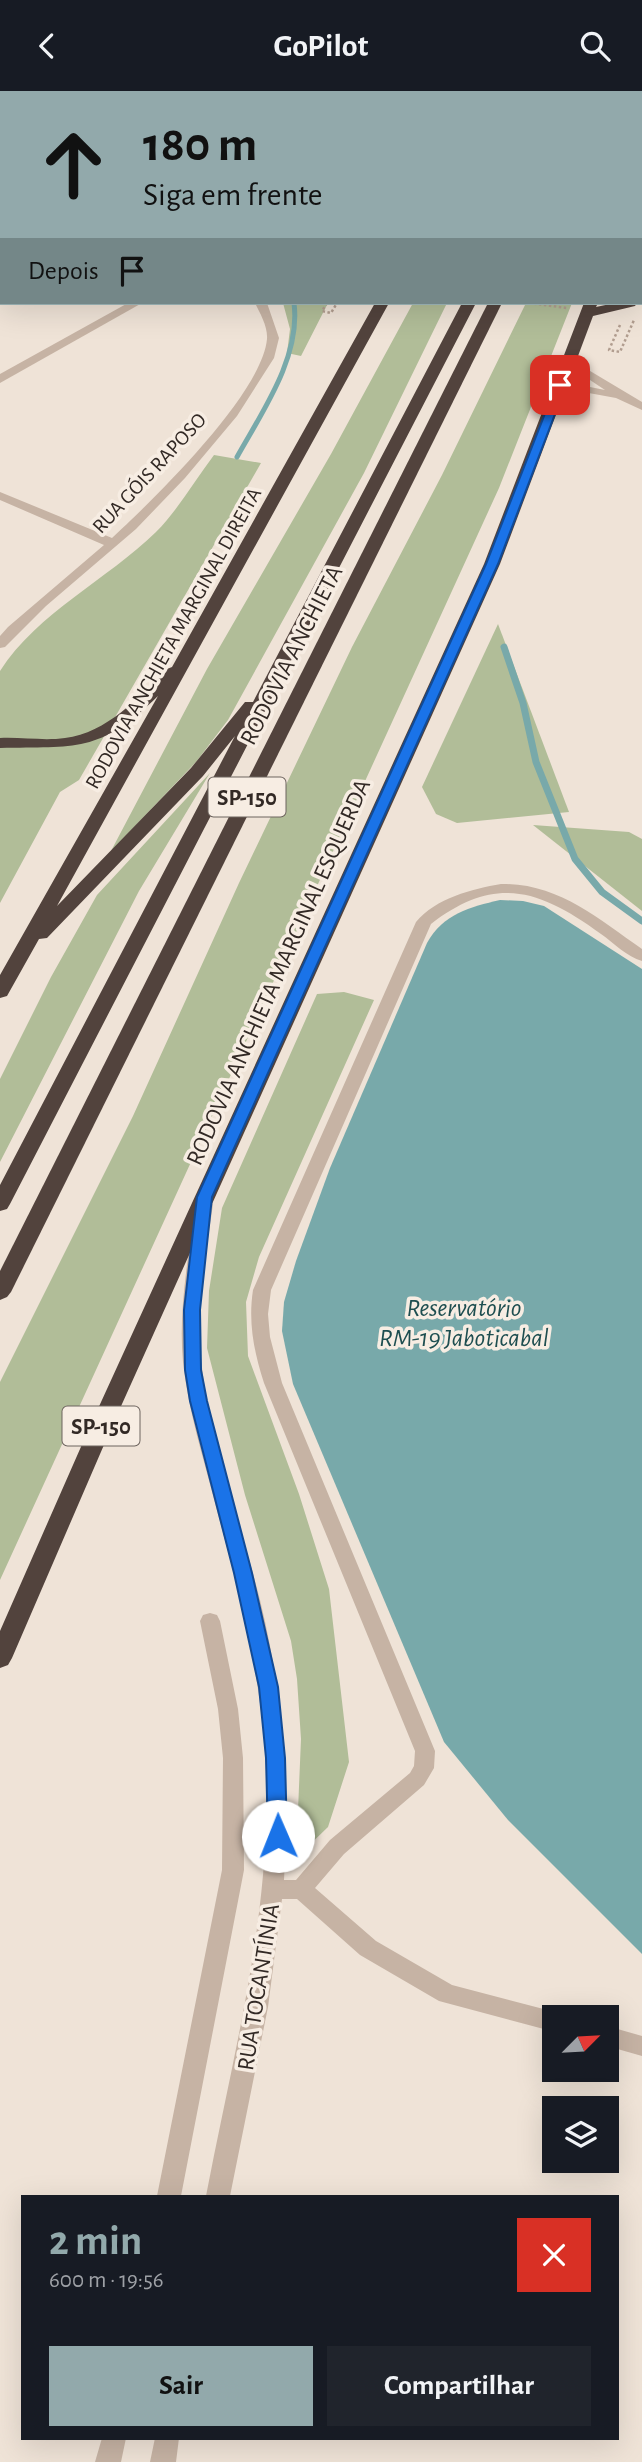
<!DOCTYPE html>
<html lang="pt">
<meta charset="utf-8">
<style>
:root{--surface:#171b24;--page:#20242c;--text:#f1f3f6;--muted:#9ea1a6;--accent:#92a9ab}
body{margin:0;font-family:"Alegreya Sans",sans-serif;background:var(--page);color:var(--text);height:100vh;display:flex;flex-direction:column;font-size:26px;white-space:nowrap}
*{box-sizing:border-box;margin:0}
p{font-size:23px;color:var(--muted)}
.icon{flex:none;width:38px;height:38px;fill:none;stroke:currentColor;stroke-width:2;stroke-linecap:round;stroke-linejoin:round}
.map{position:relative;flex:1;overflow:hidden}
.drawer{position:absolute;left:21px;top:2104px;width:598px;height:245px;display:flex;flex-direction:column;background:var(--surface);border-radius:0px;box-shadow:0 7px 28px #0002}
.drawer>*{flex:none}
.guide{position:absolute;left:0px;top:0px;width:642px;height:214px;box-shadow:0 7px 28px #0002;background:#92a9ab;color:#111;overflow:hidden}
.needle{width:46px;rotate:66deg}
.tools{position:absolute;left:542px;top:1914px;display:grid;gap:14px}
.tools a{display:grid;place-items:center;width:77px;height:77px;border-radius:0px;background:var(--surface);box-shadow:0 7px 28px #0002;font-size:35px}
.pin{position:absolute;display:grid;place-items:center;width:60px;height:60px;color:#fff;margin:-30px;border-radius:14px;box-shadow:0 4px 10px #0006}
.me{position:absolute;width:77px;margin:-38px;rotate:359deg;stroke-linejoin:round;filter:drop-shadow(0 0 5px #0008)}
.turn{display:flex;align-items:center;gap:24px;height:147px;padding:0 28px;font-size:32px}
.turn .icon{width:91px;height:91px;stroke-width:2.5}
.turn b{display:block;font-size:49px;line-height:60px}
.then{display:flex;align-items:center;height:66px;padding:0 28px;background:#0003;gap:14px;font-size:26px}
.round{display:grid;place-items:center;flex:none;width:74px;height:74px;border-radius:0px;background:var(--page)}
.summary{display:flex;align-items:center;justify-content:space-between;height:119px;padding:0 28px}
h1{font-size:42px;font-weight:700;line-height:52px;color:var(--accent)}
.action{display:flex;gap:14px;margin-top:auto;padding:14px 28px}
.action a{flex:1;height:80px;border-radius:0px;background:var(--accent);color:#111;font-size:28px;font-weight:700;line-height:80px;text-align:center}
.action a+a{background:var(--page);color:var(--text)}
header{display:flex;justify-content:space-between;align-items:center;height:91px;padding:0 28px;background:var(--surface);font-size:32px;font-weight:700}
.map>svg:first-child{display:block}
</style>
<header><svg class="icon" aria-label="back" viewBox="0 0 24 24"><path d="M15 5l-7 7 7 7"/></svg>GoPilot<svg class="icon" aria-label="search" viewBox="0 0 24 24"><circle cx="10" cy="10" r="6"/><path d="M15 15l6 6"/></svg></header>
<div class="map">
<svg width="642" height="2371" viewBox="0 0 642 2371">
<rect width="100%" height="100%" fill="#efe3d7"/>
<g fill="#b1bd98">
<polygon points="283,212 328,212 301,265 287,262 290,238"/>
<polygon points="413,212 447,212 364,382 228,629 196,671 111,760 207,578 331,363"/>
<polygon points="526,212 572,212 499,397 0,1489 0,1291 133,1025 239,792 352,556 442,384"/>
<path d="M214,364L261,372L79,689L60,701L0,812V580C38,521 107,489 156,441C178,419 195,389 214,364Z"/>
<polygon points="498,533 569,721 457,732 436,723 422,696"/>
<polygon points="210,682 139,800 0,1071 0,988 51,886 97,804"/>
<polygon points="533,734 629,741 642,748 642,820"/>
<polygon points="344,901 374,909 259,1166 246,1211 248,1265 299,1403 329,1498 349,1671 328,1736 296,1767 301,1648 297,1588 291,1550 245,1404 207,1257 209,1200 222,1117 317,903"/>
</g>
<path fill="#78a9aa" d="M500,809L523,810L544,815L642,878V1863L508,1729L444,1651L293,1293L282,1240L284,1211L296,1170L330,1077L427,852C443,823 470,816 500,809Z"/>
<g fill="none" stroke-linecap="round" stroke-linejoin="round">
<path stroke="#78a9aa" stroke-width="5" d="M237,366C262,321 301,266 294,212"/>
<polyline stroke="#78a9aa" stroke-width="7" points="504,556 523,612 536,671 575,768 602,801 642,830"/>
<g stroke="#b19d8f" stroke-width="2.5" stroke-dasharray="2.5 2.5" stroke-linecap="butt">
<polyline points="327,212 322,220 331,222 337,212"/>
<polyline points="529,212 567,217"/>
<polyline points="620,234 609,259 620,261 634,229"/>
</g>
<g fill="#c6b3a4" fill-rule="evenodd">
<polygon points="7,0 21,0 22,2 8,2"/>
<rect x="61" y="0" width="10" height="2"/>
<polygon points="222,0 232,0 233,2 223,2"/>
<rect x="380" y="0" width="10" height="2"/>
<polygon points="475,0 485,0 474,2"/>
<polygon points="0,40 2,40 0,47"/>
<rect x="0" y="66" width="2" height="7"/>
<polygon points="0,153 2,153 0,160"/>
<polygon points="128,212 142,212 0,292 0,283"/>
<path d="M255,212H267L279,247L274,267L237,325L185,387L136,438L46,515L5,556L0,557V545L8,536L104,454L0,409V401L112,447C153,409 262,303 267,248C268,236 260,222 255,212Z"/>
<polygon points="570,268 642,311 642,319 616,307 556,296 556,292 560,290 605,299 566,273 564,271"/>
<path d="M501,793C558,792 597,827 642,858V870C627,866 614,852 601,843C540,799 496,783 431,833L271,1199L268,1223L270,1246L282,1292L435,1660L434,1677L424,1694L344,1763L315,1797L376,1850L452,1894L555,1921L564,1927H555V1941L439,1910L360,1864L297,1808H282L268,1916L230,2105H206C234,1958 275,1812 265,1660C259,1576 238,1496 216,1416C204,1368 188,1320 183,1271C178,1218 189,1165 195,1113L204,1107L213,1113C206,1164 196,1215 201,1267C208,1344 241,1433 260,1509C283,1602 289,1694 284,1789H296L330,1749L410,1682L414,1675L415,1660L264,1292C254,1261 248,1232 253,1199L416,831C436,807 472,798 501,793Z"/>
<polygon points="210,1522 217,1524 220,1530 238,1618 243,1667 244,1779 181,2105 157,2105 222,1779 223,1667 218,1618 200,1530 203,1524"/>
<polygon points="607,1935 642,1945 642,1965 607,1955"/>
<polygon points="102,2347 126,2347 121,2371 95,2371"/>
<polygon points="155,2347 179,2347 176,2371 150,2371"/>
</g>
<g fill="#52433d" fill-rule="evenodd">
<polygon points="600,0 614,0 599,2"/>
<polygon points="642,29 642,37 640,37 640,30"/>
<polygon points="642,47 642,55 640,56 640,48"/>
<polygon points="642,123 642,131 640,132 640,124"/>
<path d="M375,212H389L57,815L191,677L245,611H253L462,212H476L10,1113L7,1118L0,1120V1094L235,645L203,685L47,847L39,848L7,905L0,907V884L158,605C99,663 76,655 0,657V647C22,646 44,650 65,647C107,642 139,606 167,578L172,576Z"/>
<polygon points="488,212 502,212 11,1201 7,1206 0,1209 0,1180"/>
<polygon points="584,212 598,212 596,216 615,212 637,212 635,215 593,225 500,473 113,1333 12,1567 8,1574 0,1577 0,1540 91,1333 484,473"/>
</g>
</g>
<polygon fill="#1a73e8" stroke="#114b97" stroke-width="2" points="557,292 566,294 498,473 212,1106 200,1219 201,1279 207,1310 252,1482 278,1596 285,1667 287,1745 284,1751 278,1754 271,1751 268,1745 266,1667 259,1596 234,1482 190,1310 185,1279 184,1219 197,1106 486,473"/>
<g text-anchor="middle" stroke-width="7" stroke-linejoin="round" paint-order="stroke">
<g font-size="21" fill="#322925" stroke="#f7ede3">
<text transform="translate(149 382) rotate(-47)" y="7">RUA GÓIS RAPOSO</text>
<text transform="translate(173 547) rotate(-61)" y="7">RODOVIA ANCHIETA MARGINAL DIREITA</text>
</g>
<g fill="#f7ede3" stroke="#6d645e" stroke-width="2">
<rect x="208.5" y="686.5" width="77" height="39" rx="5"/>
<rect x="62.5" y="1315.5" width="77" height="39" rx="5"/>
</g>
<g font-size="23" font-weight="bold" fill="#322925">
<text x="247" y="714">SP-150</text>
<text x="101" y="1343">SP-150</text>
</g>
<g font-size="24" fill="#322925" stroke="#f7ede3">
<text transform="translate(291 564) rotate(-63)" y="8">RODOVIA ANCHIETA</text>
<text transform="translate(278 881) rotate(-66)" y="8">RODOVIA ANCHIETA MARGINAL ESQUERDA</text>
<text transform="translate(258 1896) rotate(-81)" y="8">RUA TOCANTÍNIA</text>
</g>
<g font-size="26" font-style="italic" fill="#1e4e50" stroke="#f7ede3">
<text x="464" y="1225">Reservatório<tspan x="464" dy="30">RM-19 Jaboticabal</tspan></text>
</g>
</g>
</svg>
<div class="tools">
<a><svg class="needle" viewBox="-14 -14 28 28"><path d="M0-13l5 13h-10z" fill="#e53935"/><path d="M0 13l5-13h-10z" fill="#9ea1a6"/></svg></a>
<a><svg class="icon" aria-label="layers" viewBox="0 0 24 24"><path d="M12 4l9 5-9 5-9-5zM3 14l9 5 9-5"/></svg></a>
</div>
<div class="pin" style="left:560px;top:294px;background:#d93025"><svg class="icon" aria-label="arrive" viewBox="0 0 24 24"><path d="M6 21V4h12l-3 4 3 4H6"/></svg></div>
<svg class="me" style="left:278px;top:1745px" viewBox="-20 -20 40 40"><circle r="19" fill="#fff"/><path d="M0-13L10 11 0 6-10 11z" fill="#1a73e8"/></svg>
<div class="guide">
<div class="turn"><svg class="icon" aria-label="ahead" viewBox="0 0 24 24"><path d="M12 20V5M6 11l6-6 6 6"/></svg><div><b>180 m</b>Siga em frente</div></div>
<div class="then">Depois<svg class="icon" aria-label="arrive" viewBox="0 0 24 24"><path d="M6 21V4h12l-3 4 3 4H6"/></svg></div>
</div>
<section class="drawer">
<div class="summary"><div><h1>2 min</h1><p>600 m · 19:56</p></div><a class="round" style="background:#d93025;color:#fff"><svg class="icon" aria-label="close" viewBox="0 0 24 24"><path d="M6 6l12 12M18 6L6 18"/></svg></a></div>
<div class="action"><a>Sair</a><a>Compartilhar</a></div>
</section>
</div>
